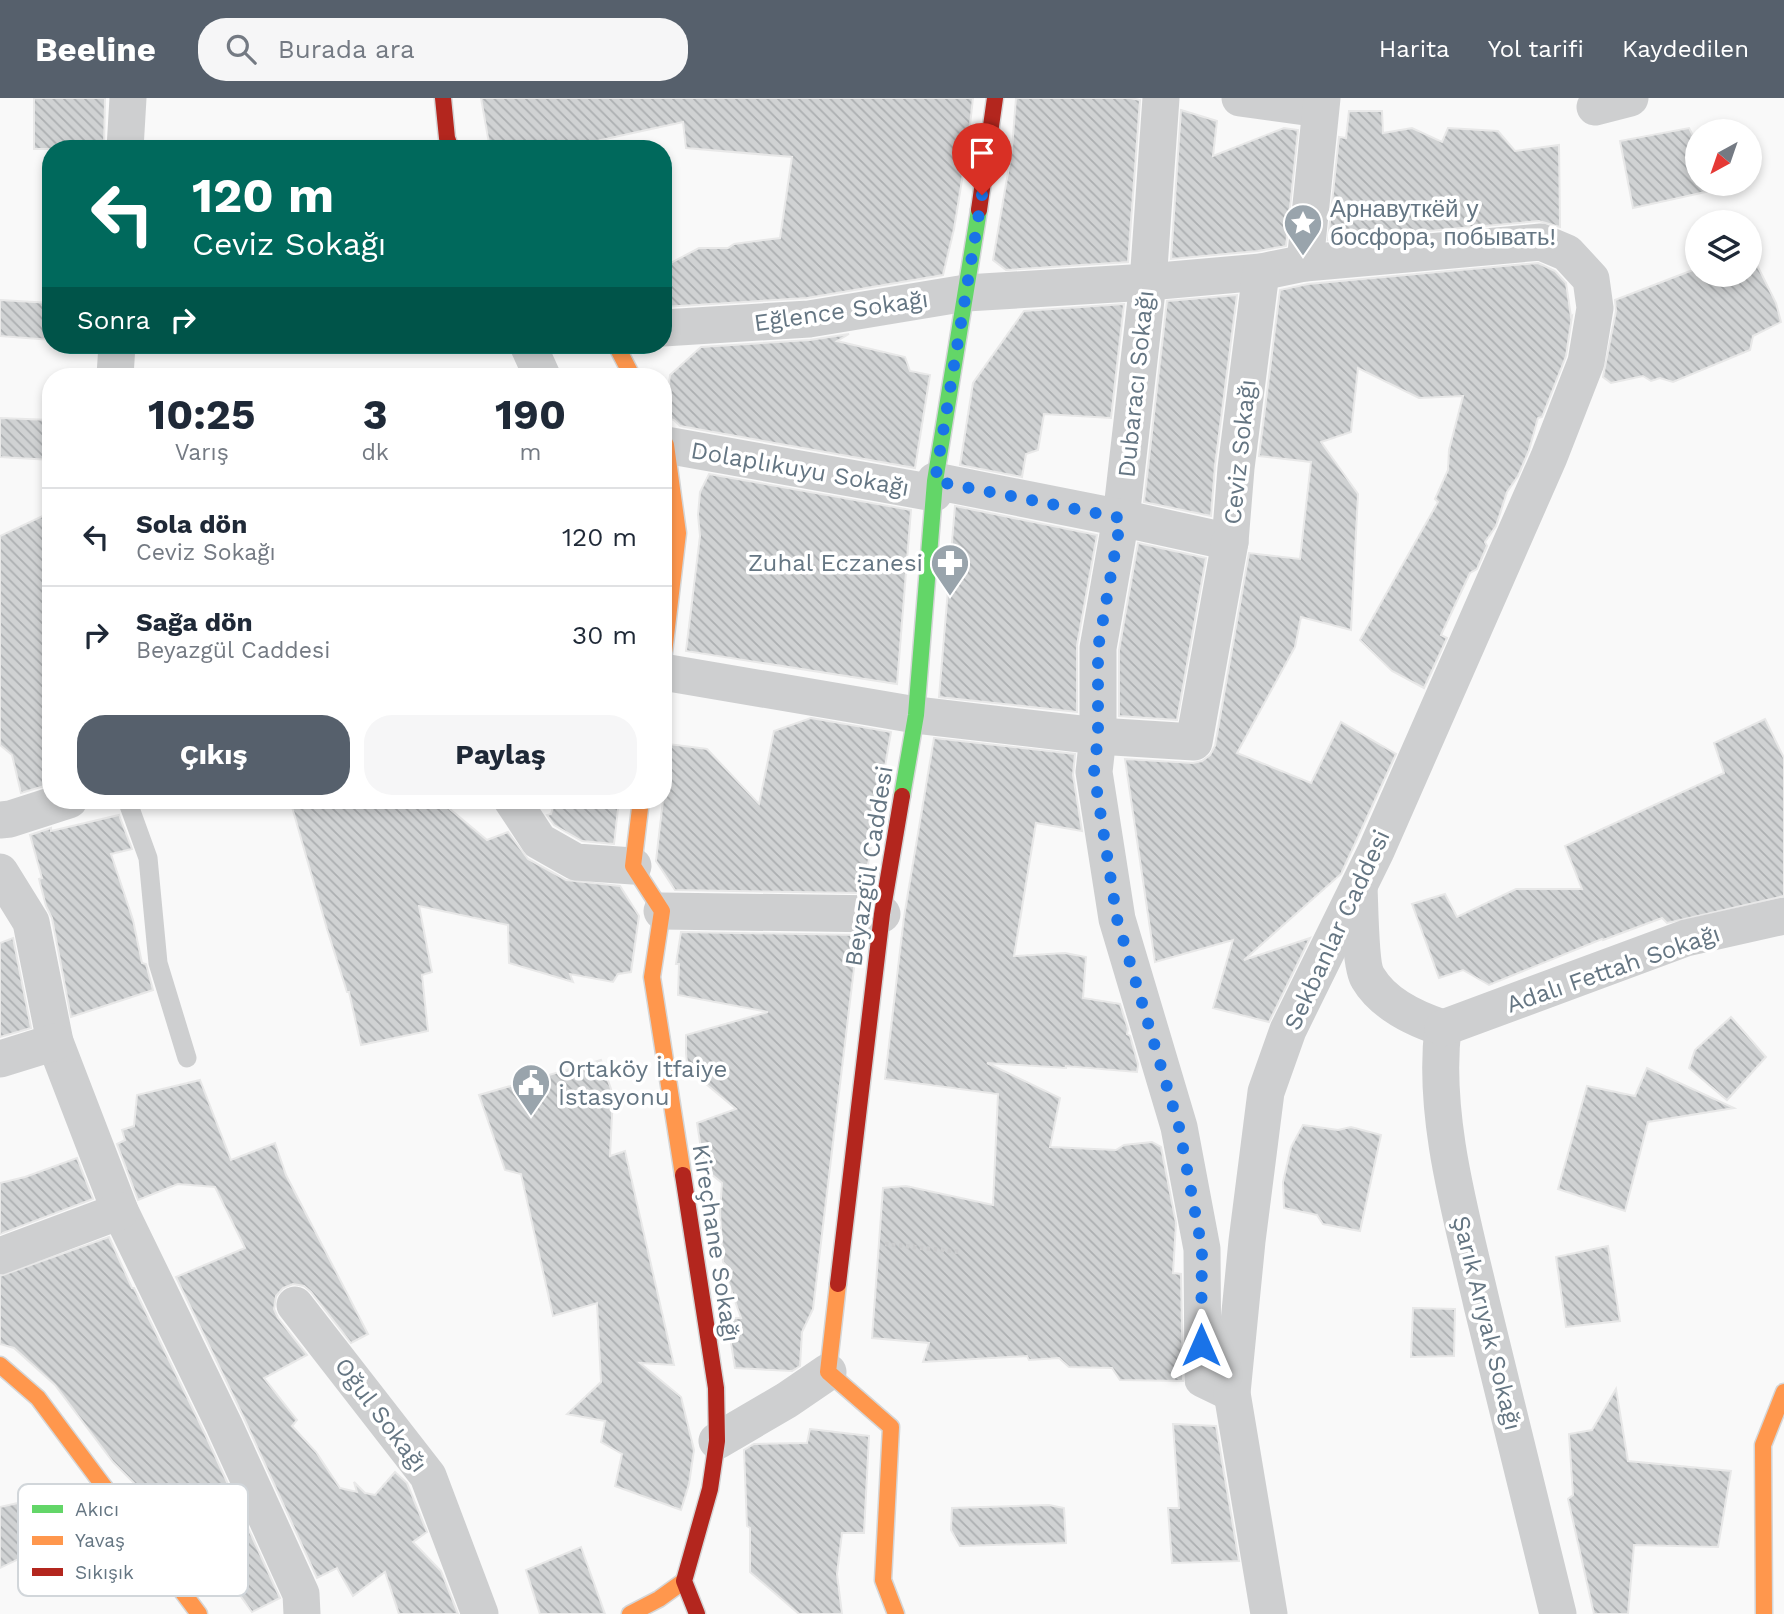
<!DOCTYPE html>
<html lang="tr">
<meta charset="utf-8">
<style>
:root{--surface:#fff;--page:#f6f6f7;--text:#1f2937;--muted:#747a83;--line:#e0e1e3;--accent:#56606c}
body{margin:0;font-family:"Work Sans",sans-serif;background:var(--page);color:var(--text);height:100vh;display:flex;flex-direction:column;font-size:26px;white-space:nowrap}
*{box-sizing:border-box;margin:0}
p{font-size:23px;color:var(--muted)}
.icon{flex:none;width:38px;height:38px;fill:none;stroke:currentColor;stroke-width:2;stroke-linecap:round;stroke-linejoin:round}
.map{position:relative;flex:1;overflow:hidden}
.side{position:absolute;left:42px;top:270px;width:630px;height:441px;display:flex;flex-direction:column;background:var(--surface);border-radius:28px;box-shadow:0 4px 10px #0003}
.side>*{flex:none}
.guide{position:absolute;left:42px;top:42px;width:630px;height:214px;border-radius:28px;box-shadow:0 4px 10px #0003;background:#00695c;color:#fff;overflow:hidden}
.needle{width:46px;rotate:220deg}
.controls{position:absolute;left:1685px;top:21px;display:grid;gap:14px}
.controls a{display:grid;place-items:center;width:77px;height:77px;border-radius:50%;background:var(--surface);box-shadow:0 4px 10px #0003;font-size:35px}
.pin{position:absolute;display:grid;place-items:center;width:60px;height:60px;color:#fff;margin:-72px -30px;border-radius:50% 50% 50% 0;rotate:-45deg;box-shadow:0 0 7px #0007}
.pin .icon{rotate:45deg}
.me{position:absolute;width:77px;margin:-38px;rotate:0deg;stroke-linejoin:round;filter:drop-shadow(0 0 5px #0008)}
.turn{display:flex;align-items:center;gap:24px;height:147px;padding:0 35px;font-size:32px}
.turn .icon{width:91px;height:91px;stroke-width:2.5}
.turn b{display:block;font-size:49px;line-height:60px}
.then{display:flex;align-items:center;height:66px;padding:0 35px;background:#0003;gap:14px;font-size:26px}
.eta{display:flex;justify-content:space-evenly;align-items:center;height:119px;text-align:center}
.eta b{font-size:42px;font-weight:700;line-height:49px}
.button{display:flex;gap:14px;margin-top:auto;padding:14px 35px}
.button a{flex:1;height:80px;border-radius:28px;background:var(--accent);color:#fff;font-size:28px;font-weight:700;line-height:80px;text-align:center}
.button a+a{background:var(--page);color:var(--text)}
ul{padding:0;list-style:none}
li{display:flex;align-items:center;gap:21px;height:98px;padding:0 35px;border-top:2px solid var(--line)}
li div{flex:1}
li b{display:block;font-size:26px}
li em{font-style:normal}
header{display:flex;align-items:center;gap:42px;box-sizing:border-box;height:98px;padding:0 35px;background:var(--accent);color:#fff}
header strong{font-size:33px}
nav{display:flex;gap:38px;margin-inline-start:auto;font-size:24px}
.search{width:490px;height:63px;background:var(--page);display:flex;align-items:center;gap:18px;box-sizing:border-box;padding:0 24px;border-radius:28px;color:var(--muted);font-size:26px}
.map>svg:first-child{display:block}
</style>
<header>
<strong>Beeline</strong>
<div class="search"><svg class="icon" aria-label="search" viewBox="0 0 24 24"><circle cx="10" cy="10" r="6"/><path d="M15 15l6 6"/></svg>Burada ara</div>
<nav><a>Harita</a><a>Yol tarifi</a><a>Kaydedilen</a></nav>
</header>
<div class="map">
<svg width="1784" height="1516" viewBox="0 0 1784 1516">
<defs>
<pattern id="building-back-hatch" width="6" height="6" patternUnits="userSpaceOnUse" patternTransform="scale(1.75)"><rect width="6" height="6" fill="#d0d2d3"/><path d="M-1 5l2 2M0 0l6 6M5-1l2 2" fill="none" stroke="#acafb1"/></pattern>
</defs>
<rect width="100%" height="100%" fill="#f9f9f9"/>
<g fill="url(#building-back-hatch)" stroke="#e8e8e8" stroke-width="2">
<polygon points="34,0 105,0 104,51 34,51"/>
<polygon points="481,0 973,0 968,45 954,131 943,177 807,200 663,209 663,169 699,150 728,150 734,146 780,140 792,59 686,50 683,24 560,51 490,51"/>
<polygon points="1016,0 1130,0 1140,2 1128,164 1006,172 993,162 1012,51"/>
<polygon points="1181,12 1217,23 1213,58 1284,30 1298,32 1286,148 1258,153 1171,161"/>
<polygon points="1349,13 1382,13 1383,35 1412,30 1442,44 1448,30 1498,33 1515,53 1559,47 1560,129 1539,123 1328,142 1339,39 1346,40"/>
<polygon points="1689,30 1698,47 1698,86 1717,86 1719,91 1633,110 1620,43"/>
<polygon points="1750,153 1776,205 1781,224 1753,238 1750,252 1673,284 1660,280 1651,283 1643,278 1611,285 1603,279 1616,213 1615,202 1698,170 1698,177 1750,177"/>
<polygon points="1538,165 1555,173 1566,185 1571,219 1572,218 1566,258 1542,319 1538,320 1529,352 1518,378 1507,394 1496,428 1485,444 1487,448 1477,471 1470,475 1441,537 1447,540 1424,590 1392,573 1360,542 1438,404 1435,401 1448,372 1449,352 1463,298 1419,300 1358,270 1351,334 1321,344 1358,396 1351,532 1301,519 1295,549 1237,655 1311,685 1341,624 1396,656 1341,776 1244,862 1310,840 1269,924 1213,910 1233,842 1155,864 1125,661 1193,665 1202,663 1210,657 1215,648 1249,455 1300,461 1311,364 1259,358 1280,192 1308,186"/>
<polygon points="1237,197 1215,367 1211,418 1144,404 1167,203"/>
<polygon points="0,202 51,205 51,242 0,238"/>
<polygon points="1124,206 1111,320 1044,316 1038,352 1026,356 1022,379 960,367 973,285 1024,213"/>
<polygon points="849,236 837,243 905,259 910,273 930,277 915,370 680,328 674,322 665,319 670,277 701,249 810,242"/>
<polygon points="0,320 51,322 51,362 0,359"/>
<polygon points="709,376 911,412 897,586 686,553 700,438 698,417 700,394"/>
<polygon points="955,408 1097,437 1077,547 1077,614 939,599"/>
<polygon points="51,414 51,686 21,695 12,657 0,647 0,438"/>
<polygon points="1138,445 1206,460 1177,622 1119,618 1119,552"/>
<polygon points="811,620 891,634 863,795 675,792 656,763 663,702 663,673 669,646 707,651 759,706 774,633"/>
<polygon points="1765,621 1784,660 1784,798 1667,825 1662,820 1603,842 1602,841 1489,887 1463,872 1439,880 1412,806 1445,796 1457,819 1516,791 1582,791 1565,748 1724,675 1714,645"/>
<polygon points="934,640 1075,656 1073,677 1082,733 1036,725 1014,858 1065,855 1086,859 1083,900 1120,906 1128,931 1127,936 1130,938 1138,966 1137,974 1066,968 1066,970 987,965 1060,1000 1050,1049 1116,1052 1124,1047 1152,1044 1161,1049 1176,1125 1173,1175 1181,1176 1183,1283 1120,1282 1112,1270 1069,1269 1059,1260 1029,1262 1027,1258 923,1264 929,1245 872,1240 883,1090 906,1088 993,1107 998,996 885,981 904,819"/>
<polygon points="290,702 439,702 487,742 508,734 528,761 566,782 620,788 639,818 631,874 618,876 613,884 570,876 573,884 509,865 508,827 419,808 432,874 422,877 428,933 361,947 349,894 347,894 327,831"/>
<polygon points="555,702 619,702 614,746 582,743 554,727 547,717 551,716"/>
<polygon points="119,717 132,751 111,756 133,822 142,865 146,866 153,892 71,919 52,820 46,808 39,781 42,780 30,737 51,730 51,733"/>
<polygon points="681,834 858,837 813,1211 802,1234 800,1268 792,1273 735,1270 727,1220 741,1220 728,1183 732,1173 723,1164 720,1114 722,1085 704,1070 697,1025 736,1011 688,971 686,956 686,937 768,914 678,897 679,866 676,866"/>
<polygon points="13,840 31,930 0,939 0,845"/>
<polygon points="1731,919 1766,959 1727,1002 1689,970 1695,952"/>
<polygon points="601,962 613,997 610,1058 625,1053 674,1267 640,1265 681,1299 694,1352 689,1386 681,1412 615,1388 622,1356 601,1344 605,1323 567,1316 601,1284 597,1205 553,1218 521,1076 505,1072 479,997"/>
<polygon points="1647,970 1734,1010 1648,1024 1625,1113 1558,1091 1587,988 1635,998"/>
<polygon points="200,982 231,1062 275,1045 286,1077 368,1236 351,1245 311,1194 304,1188 293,1186 283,1190 276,1198 274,1211 278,1220 307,1257 264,1280 297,1322 292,1328 316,1354 340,1390 357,1394 354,1384 365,1395 375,1397 395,1374 407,1385 427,1434 413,1444 441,1473 458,1516 399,1516 385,1474 353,1498 337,1470 317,1480 243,1318 176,1179 245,1150 215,1089 178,1086 138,1102 117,1046 125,1042 122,1032 134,1028 137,997"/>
<polygon points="1303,1027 1338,1032 1351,1029 1381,1037 1360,1133 1323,1126 1317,1117 1284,1110 1283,1084 1291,1049"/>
<polygon points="77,1060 93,1101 0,1136 0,1085 25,1079"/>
<polygon points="109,1139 132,1190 134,1190 205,1336 280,1500 252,1514 172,1402 152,1413 144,1395 113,1364 55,1287 14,1250 0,1246 0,1178"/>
<polygon points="1608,1148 1620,1223 1566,1229 1556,1159"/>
<polygon points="1413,1210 1455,1211 1454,1258 1411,1259"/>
<polygon points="1616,1291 1628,1363 1731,1373 1718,1449 1634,1447 1628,1516 1594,1516 1568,1401 1573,1397 1569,1336 1592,1332"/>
<polygon points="1173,1326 1216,1328 1239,1463 1172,1465 1168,1410 1179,1410"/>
<polygon points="810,1331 869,1338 864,1435 842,1435 837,1476 842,1516 799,1516 750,1474 750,1430 747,1428 744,1352 754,1346 807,1345"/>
<polygon points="36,1401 51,1424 52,1445 0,1470 0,1409"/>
<polygon points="1049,1407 1064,1410 1066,1445 960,1448 951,1432 952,1410"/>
<polygon points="581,1449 605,1516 540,1516 526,1472"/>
</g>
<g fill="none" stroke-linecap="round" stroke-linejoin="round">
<g stroke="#d5d6d7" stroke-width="19">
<polyline id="fast" points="902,698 916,617 935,383 979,112"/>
</g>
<g stroke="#d5d6d7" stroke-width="19">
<g id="slow">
<polyline points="616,247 632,278"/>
<polyline points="663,341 666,347 678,435 663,563"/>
<polyline points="641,702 633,768 662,813 652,879 683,1077"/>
<polyline points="838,1186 828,1274 891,1329 883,1482 896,1516"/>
<polyline points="0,1267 38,1300 199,1516"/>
<polyline points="630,1516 659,1501 684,1483"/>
<polyline points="1764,1516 1763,1347 1784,1294"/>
</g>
</g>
<g stroke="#d5d6d7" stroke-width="19">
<g id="jam">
<polyline points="443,0 447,40 451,51"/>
<polyline points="979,112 995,0"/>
<polyline points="683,1077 716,1290 717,1343 710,1391 684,1483 697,1516"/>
<polyline points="838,1186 882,816 902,698"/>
</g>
</g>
<polyline stroke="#cbcccd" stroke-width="4.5" stroke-dasharray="3.5 3.5" stroke-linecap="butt" points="885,1146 960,1154"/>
<polyline stroke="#cecfd0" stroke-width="19" points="127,702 148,760 158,865 187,960"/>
<g stroke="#cecfd0" stroke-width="37">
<polyline points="1161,0 1148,184 1121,420 1098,550 1098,638 1094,674 1117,821 1179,1029 1202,1151 1203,1281 1232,1295"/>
<polyline points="1240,0 1320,11"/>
<polyline points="1595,9 1630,0"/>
<polyline points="125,51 128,0"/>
<polyline points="1305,165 1322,0"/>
<polyline points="663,230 809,221 966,195 1148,184 1261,174 1305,165 1541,144 1567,155 1591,181 1595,210 1586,264 1549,359 1376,753 1288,932 1266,994 1247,1143 1232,1295 1269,1516"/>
<polyline points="528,247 542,278"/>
<polyline points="115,278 117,247"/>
<polyline points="666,347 934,395"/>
<polyline points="935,383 1121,420 1230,444 1236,370 1261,174"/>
<polyline points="663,574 916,617 1098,638 1194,644 1230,444"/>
<polyline points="512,702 539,743 576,764 633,768"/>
<polyline points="0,722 10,721 69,702"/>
<polyline points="0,774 31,824 55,944 120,1113 224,1327 301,1496 302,1516"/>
<path d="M1359,789C1360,807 1360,868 1368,880C1384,907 1415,921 1443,930"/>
<polyline points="662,813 882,816"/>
<path d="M1443,930C1432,1019 1462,1120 1482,1207C1507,1310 1532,1413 1558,1516"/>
<polyline points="1443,930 1686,840 1784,818"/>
<polyline points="0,961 55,944"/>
<polyline points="0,1158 120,1113"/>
<polyline points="295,1207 428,1378 480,1516"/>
<polyline points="717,1343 787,1302 828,1274"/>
</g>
<use href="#fast" stroke="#63d668" stroke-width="16"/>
<use href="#slow" stroke="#ff974d" stroke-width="16"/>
<use href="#jam" stroke="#b3261e" stroke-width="16"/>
</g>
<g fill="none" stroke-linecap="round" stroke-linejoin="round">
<polyline stroke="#1a73e8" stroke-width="12" stroke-dasharray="0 21.6" points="982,97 935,383 1121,420 1098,550 1098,638 1094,674 1117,821 1179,1029 1202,1151 1201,1247"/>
</g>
<defs>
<g id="sight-pin" transform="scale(2.0125)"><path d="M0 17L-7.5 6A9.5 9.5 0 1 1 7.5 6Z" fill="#99a4ac" stroke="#fff"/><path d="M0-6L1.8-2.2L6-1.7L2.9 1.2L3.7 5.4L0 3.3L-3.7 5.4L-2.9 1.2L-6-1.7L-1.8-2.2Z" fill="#fff"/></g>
<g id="pharmacy-pin" transform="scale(2.0125)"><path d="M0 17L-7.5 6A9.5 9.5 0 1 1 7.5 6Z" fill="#99a4ac" stroke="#fff"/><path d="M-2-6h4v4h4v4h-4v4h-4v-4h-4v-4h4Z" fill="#fff"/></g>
<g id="civic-pin" transform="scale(2.0125)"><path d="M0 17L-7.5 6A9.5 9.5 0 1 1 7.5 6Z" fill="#99a4ac" stroke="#fff"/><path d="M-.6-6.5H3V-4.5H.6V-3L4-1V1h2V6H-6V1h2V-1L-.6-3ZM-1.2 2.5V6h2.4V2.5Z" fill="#fff"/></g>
</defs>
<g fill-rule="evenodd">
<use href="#sight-pin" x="1303" y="125"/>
<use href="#pharmacy-pin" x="950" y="465"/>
<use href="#civic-pin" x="531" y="985"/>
</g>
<g text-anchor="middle" stroke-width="7" stroke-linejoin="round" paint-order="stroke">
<g font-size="24" fill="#657683" stroke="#fff" text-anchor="start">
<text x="1330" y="119">Арнавуткёй у<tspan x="1330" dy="28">босфора, побывать!</tspan></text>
<text x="923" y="473" text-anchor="end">Zuhal Eczanesi</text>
<text x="558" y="979">Ortaköy İtfaiye<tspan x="558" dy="28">İstasyonu</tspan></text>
</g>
<g font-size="24" fill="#657683" stroke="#fff">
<text transform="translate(841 213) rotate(-8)" y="8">Eğlence Sokağı</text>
<text transform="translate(1136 286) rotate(-84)" y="8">Dubaracı Sokağı</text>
<text transform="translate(1240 354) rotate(-84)" y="8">Ceviz Sokağı</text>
<text transform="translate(800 371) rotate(10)" y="8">Dolaplıkuyu Sokağı</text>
<text transform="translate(869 768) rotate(-81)" y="8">Beyazgül Caddesi</text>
<text transform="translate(1337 832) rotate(-65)" y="8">Sekbanlar Caddesi</text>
<text transform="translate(1613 871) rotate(-19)" y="8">Adalı Fettah Sokağı</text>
<text transform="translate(716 1145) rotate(81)" y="8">Kireçhane Sokağı</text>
<text transform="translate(1487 1225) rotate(76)" y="8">Şarık Arıyak Sokağı</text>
<text transform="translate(381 1317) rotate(53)" y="8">Oğul Sokağı</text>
</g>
</g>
<rect x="18" y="1386" width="230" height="112" rx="10" fill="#fff" stroke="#d1d6da" stroke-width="2"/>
<rect x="32" y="1407" width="31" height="8" fill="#63d668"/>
<rect x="32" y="1438" width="31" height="9" fill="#ff974d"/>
<rect x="32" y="1470" width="31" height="8" fill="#b3261e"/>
<g font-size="19" fill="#657683">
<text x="75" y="1418">Akıcı</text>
<text x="75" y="1449">Yavaş</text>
<text x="75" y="1481">Sıkışık</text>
</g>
</svg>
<div class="controls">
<a><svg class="needle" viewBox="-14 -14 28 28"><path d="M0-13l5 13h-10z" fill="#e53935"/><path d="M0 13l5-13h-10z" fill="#747a83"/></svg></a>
<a><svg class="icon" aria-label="layers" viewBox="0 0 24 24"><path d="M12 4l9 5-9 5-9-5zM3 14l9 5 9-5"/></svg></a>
</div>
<div class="pin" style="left:982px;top:97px;background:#d93025"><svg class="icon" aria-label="arrive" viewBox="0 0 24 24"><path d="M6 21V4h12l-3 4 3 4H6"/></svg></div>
<svg class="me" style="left:1201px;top:1247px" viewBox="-20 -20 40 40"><path d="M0-17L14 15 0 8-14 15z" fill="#1a73e8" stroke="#fff" stroke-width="4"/></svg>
<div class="guide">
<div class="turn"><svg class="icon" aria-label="left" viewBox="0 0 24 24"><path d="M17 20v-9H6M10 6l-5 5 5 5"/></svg><div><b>120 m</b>Ceviz Sokağı</div></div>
<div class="then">Sonra<svg class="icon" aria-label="right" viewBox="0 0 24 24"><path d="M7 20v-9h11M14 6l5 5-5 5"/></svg></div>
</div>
<section class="side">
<div class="eta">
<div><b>10:25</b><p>Varış</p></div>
<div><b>3</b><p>dk</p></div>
<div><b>190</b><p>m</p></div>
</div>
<ul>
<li><svg class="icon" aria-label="left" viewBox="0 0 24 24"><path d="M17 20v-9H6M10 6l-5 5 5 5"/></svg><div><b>Sola dön</b><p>Ceviz Sokağı</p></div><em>120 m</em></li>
<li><svg class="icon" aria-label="right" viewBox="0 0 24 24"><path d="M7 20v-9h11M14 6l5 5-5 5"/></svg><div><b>Sağa dön</b><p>Beyazgül Caddesi</p></div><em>30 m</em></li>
</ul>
<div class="button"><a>Çıkış</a><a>Paylaş</a></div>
</section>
</div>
